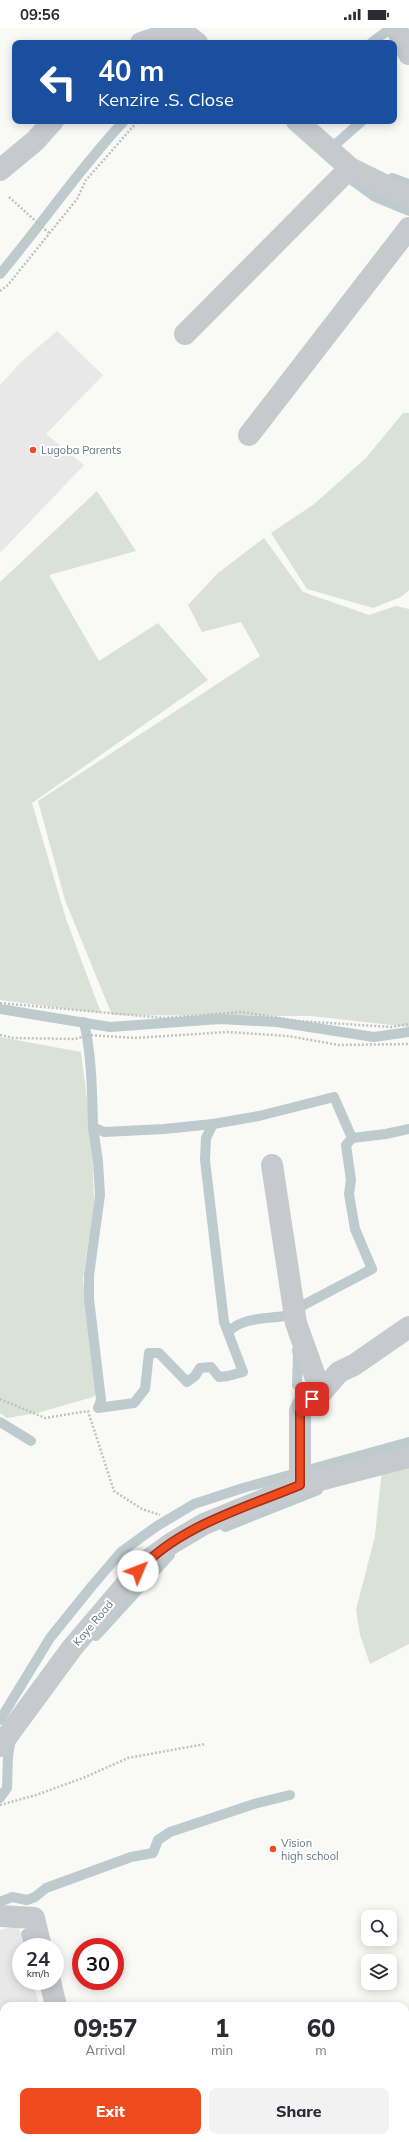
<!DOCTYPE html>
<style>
:root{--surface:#fff;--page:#f2f2f3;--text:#2b2b33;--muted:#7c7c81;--accent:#f04b1f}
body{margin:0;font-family:Mulish,sans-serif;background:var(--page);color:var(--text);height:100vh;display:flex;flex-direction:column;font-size:15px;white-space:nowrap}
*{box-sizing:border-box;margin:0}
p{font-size:13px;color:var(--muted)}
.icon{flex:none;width:22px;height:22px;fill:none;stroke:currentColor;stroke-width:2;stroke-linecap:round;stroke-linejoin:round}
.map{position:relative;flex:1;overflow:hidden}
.side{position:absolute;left:0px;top:1974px;width:409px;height:140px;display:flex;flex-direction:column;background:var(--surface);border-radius:12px 12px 0 0;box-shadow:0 2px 10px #0003}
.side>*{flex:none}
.guide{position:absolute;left:12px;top:12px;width:385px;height:84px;border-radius:8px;box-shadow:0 2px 10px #0003;background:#1a4fa0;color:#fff;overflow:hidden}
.tools{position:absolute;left:361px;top:1882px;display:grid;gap:8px}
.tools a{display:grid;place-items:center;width:36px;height:36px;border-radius:8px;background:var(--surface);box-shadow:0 2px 10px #0003;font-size:20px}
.speed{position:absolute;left:12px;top:1910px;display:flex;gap:8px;font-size:20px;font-weight:700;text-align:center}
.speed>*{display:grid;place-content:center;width:52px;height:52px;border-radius:50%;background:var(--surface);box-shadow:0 2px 10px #0003;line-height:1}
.speed small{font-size:10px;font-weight:400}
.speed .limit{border:6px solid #d22;background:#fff;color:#111}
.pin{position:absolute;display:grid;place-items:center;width:34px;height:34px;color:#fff;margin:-17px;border-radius:8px;box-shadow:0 2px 6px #0006}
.me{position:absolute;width:44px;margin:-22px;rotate:46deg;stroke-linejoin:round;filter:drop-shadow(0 0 3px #0008)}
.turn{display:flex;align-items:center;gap:14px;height:84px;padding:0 20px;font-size:18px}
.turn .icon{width:52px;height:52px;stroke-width:2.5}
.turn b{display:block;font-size:28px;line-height:34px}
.eta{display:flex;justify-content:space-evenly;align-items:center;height:68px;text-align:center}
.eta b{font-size:24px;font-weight:800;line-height:28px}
.primary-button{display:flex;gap:8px;margin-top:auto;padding:8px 20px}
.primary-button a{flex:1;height:46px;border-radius:8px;background:var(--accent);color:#fff;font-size:16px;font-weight:800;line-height:46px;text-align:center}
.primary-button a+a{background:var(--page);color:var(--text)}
.status{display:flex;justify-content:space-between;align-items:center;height:28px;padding:0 20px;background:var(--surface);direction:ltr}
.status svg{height:11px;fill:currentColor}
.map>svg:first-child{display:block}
</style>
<div class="status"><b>09:56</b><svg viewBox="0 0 49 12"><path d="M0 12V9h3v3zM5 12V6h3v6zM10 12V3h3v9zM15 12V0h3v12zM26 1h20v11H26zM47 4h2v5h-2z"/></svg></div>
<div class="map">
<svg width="409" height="2114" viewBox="0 0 409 2114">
<rect width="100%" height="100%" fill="#f9f9f6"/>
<g fill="#e7e8e7">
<polygon points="57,303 103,347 46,406 84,437 0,525 0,357 21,334"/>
<polygon points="18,1897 24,1919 21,1919 21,1953 33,1953 39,1978 4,1978 4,2110 74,2110 75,2114 0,2114 0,1902"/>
</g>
<g fill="#dae1d7">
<polygon points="403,385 409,385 409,562 401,569 373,580 307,561 271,505 313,477 366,430"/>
<polygon points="97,463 136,523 49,547 99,633 158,595 208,652 32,775 66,891 101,985 0,972 0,554"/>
<polygon points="264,510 303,564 369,587 396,578 409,581 409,999 311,988 112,987 65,872 38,773 260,628 241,594 202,604 188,577 218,545"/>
<polygon points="0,1009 81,1024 92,1112 94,1173 83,1251 98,1364 93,1369 37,1385 7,1390 0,1385"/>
<polygon points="409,1436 409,1616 370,1636 360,1607 356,1582 375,1508 382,1442"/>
</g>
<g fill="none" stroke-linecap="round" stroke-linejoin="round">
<g stroke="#bdcace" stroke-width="10">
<polyline points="371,15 391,0"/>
<polyline points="337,115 362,93"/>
<polyline points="345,147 375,169 409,183"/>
<polyline points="392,150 409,156"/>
<path d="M0,246C42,196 79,141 124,93"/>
<polyline points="0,981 110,999 220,991 277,994 374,1009 409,1004"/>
<path d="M84,994C92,1029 92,1064 93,1099L104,1104L164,1101L213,1096L259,1088L334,1069L352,1110L346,1117L351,1152L349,1166L355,1201L372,1241L294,1282"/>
<polyline points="93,1099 98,1134 100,1167 89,1247 89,1271 101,1372 98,1380 134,1375 145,1361 149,1325 159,1325 187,1354 195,1348 200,1340 211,1339 219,1349 228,1348 243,1344 224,1294 205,1132 206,1110 213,1096"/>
<polyline points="352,1110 386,1106 409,1101"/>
<path d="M228,1304C243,1289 265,1291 285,1288"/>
<polyline points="297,1322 298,1327 297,1357"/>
<polyline points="0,1394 31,1413"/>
<polyline points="225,1499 318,1462"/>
<polyline points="96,1608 170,1527"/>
<polyline points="0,1692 50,1610 92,1558 121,1524 157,1498 194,1476 243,1460 409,1414"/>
<polyline points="0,1770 7,1760 8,1728 11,1711"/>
<polyline points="0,1874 12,1869 27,1872 35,1869 46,1860 131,1829 153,1825 158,1812 170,1804 254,1776 290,1767"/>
<polyline points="26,1906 30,1919"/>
</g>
<g stroke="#bfc2c4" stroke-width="2.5" stroke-dasharray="2 2" stroke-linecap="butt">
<polyline points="9,169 49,205"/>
<polyline points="0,263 8,257 77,171 86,152 138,93"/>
<polyline points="0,975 164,990 242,984 298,993 391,999 409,996"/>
<polyline points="0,1007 13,1010 75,1011 89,1007 135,1010 228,1004 288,1008 339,1017 409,1016"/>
<polyline points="0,1371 45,1390 88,1383 114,1463 142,1481 160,1487"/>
<polyline points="0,1777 36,1767 83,1750 128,1730 205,1716"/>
</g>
<g stroke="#c6cace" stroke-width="22">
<polyline points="178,0 197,15"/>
<polyline points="396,0 409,26"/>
<polyline points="141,15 180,2"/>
<polyline points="297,93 350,140 409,169"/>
<polyline points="0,142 35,113 53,93"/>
<polyline points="185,306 350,140"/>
<polyline points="249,407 409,200"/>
<polyline points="272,1137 296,1295 321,1365"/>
<polyline points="300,1457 300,1383 303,1377 321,1365 339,1344 354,1337 409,1299"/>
<polyline points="0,1718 72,1620 128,1554 147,1533 172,1515 204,1496 300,1457 409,1429"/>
<polyline points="0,1888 34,1890 41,1919"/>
<polyline points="50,1953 56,1978"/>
<polyline points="90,2110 91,2114"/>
</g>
</g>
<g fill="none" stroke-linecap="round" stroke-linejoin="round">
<g stroke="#9c3114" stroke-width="10">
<path id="route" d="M138,1543C179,1498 244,1480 300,1457V1383L303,1377L312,1371"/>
</g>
<use href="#route" stroke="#f04b1f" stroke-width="7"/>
</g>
<g fill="#f04b1f" stroke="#fff" stroke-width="1.5">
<circle cx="33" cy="422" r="4"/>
<circle cx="273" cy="1821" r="4"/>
</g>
<g text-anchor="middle" stroke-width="4" stroke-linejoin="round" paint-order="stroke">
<g font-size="11" fill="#627583" stroke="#fff" text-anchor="start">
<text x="41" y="426">Lugoba Parents</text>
<text x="281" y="1819">Vision<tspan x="281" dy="13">high school</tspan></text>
</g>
<g font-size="11" fill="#627583" stroke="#fff">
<text transform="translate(93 1595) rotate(-50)" y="4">Kaye Road</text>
</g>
</g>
</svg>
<div class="tools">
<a><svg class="icon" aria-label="search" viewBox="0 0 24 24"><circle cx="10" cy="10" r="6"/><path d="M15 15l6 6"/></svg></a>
<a><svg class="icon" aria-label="layers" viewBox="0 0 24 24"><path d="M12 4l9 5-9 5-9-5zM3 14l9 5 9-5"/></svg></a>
</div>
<div class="speed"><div>24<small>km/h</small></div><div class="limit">30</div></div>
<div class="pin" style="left:312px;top:1371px;background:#d93025"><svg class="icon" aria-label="arrive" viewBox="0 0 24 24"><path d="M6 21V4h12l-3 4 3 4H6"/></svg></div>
<svg class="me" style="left:138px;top:1543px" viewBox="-20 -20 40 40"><circle r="19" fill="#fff"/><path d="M0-13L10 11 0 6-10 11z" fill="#f04b1f"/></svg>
<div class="guide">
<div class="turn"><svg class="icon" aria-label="left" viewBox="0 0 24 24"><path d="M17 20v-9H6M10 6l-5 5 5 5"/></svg><div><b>40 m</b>Kenzire .S. Close</div></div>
</div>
<section class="side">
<div class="eta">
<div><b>09:57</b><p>Arrival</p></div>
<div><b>1</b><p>min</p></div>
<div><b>60</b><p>m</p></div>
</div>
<div class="primary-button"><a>Exit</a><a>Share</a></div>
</section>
</div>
